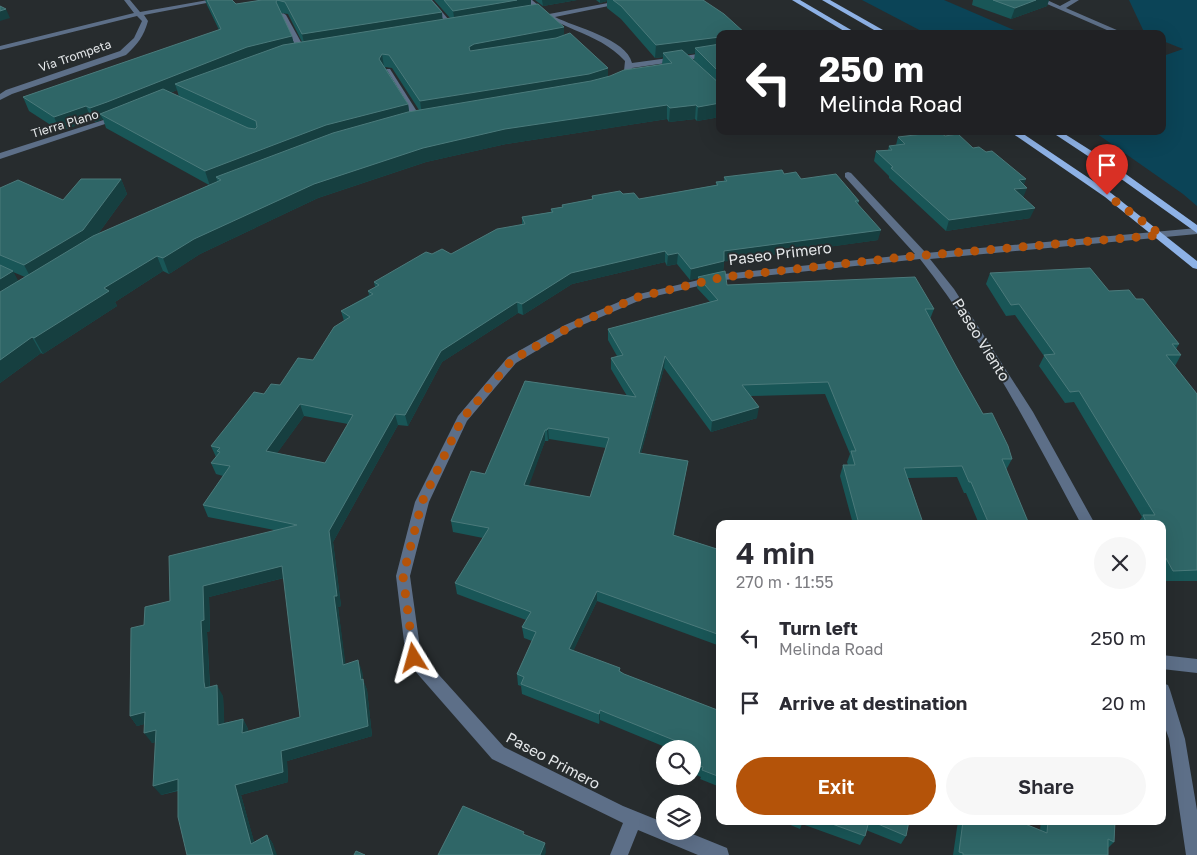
<!DOCTYPE html>
<meta charset="utf-8">
<style>
:root{--surface:#fff;--page:#f7f7f7;--text:#2b2b33;--muted:#7c7c81;--accent:#b45309}
body{margin:0;font-family:"Golos Text",sans-serif;background:var(--page);color:var(--text);height:100vh;display:flex;flex-direction:column;font-size:19px;white-space:nowrap}
*{box-sizing:border-box;margin:0}
p{font-size:16px;color:var(--muted)}
.icon{flex:none;width:28px;height:28px;fill:none;stroke:currentColor;stroke-width:2;stroke-linecap:round;stroke-linejoin:round}
.map{position:relative;flex:1;overflow:hidden}
.sheet{position:absolute;left:716px;top:520px;width:450px;height:305px;display:flex;flex-direction:column;background:var(--surface);border-radius:10px;box-shadow:0 5px 20px #0002}
.sheet>*{flex:none}
.banner{position:absolute;left:716px;top:30px;width:450px;height:105px;border-radius:10px;box-shadow:0 5px 20px #0002;background:#202124;color:#fff;overflow:hidden}
.buttons{position:absolute;left:656px;top:740px;display:grid;gap:10px}
.buttons a{display:grid;place-items:center;width:45px;height:45px;border-radius:50%;background:var(--surface);box-shadow:0 5px 20px #0002;font-size:25px}
.pin{position:absolute;display:grid;place-items:center;width:42px;height:42px;color:#fff;margin:-51px -21px;border-radius:50% 50% 50% 0;rotate:-45deg;box-shadow:0 0 5px #0007}
.pin .icon{rotate:45deg}
.me{position:absolute;width:55px;margin:-28px;rotate:352deg;stroke-linejoin:round;filter:drop-shadow(0 0 4px #0008)}
.turn{display:flex;align-items:center;gap:18px;height:105px;padding:0 20px;font-size:22px}
.turn .icon{width:65px;height:65px;stroke-width:2.5}
.turn b{display:block;font-size:35px;line-height:42px}
.round{display:grid;place-items:center;flex:none;width:52px;height:52px;border-radius:26px;background:var(--page)}
.headline{display:flex;align-items:center;justify-content:space-between;height:85px;padding:0 20px}
h1{font-size:30px;font-weight:600;line-height:38px}
.primary-button{display:flex;gap:10px;margin-top:auto;padding:10px 20px}
.primary-button a{flex:1;height:58px;border-radius:30px;background:var(--accent);color:#fff;font-size:20px;font-weight:600;line-height:58px;text-align:center}
.primary-button a+a{background:var(--page);color:var(--text)}
ul{padding:0;list-style:none}
li{display:flex;align-items:center;gap:15px;height:65px;padding:0 20px}
li div{flex:1}
li b{display:block;font-size:19px}
li em{font-style:normal}
.map>svg:first-child{display:block}
</style>
<div class="map">
<svg width="1197" height="855" viewBox="0 0 1197 855">
<rect width="100%" height="100%" fill="#272c2e"/>
<g fill="#0b4457">
<polygon points="862,0 944,0 1023,34 927,34"/>
<polygon points="1129,0 1197,0 1197,206 1183,194 1093,131 1162,131 1163,56 1183,49 1163,41 1162,34 1145,34"/>
</g>
<g fill="none" stroke-linecap="round" stroke-linejoin="round">
<g fill="#5d6f88" fill-rule="evenodd">
<path d="M124,0H130L140,12L208,0H222L144,15L148,21C144,36 137,45 126,55L12,94L0,100V94L6,90L120,51L134,38L142,21L137,16L0,50V46L134,13Z"/>
<polygon points="425,0 432,0 454,26 454,28 450,28"/>
<path d="M525,0H532L549,14L624,0H638L555,17C574,27 627,39 632,63L720,51V55L632,68L631,73L621,84H615L614,82L624,71L625,61C597,30 554,30 525,0Z"/>
<polygon points="1038,0 1047,0 1060,6 1071,0 1079,0 1066,8 1126,34 1116,34"/>
<polygon points="283,13 286,15 306,51 305,53 298,51 280,15"/>
<polygon points="384,69 390,69 423,121 422,123 416,123 383,71"/>
<polygon points="116,116 123,118 0,159 0,153"/>
<path d="M848,172L851,173L926,253L1197,228V234L930,259L954,289L1033,412L1095,524H1081C1032,433 984,340 920,259L724,280L643,299L573,329L516,363L467,421L429,502L410,576L421,655L504,747L623,806L665,823V831H685L727,848L729,855H698L638,830L628,855H610L623,823L492,759L408,663L406,658L396,576L415,502L458,416L508,357L565,325L635,295L724,274L915,254L845,177V173Z"/>
<polygon points="1162,655 1197,659 1197,673 1162,669"/>
<polygon points="1162,683 1168,685 1170,690 1185,739 1197,810 1197,855 1186,855 1169,739 1162,719"/>
</g>
<g fill="#8eb2e6" fill-rule="evenodd">
<polygon points="792,0 800,0 858,34 849,34"/>
<polygon points="822,0 830,0 890,34 881,34"/>
<polygon points="1009,131 1019,131 1111,193 1197,261 1197,269 1193,268 1105,197"/>
<polygon points="1050,131 1060,131 1109,162 1197,225 1197,233 1103,166"/>
</g>
</g>
<g fill="#195657" fill-rule="evenodd">
<path d="M205,0H232L236,4L262,0H431L443,19L450,18L434,0H531V5L608,77L662,64L663,57L655,58L621,19L607,8V1L600,3L596,0H704L720,34V117L697,121L695,119L669,122L667,119L506,144L426,162L318,198L200,254L169,274L163,271L115,302L117,306L43,354L41,353L0,383V188L63,200L121,179L127,194L98,234L209,185L106,128L103,119L96,122L92,120L60,131L29,111L23,97L219,30L207,5ZM281,13L288,14L302,42L294,43ZM695,53L694,60L687,54ZM385,67L392,68L419,110L409,112L408,104ZM177,90L179,97L170,93ZM13,272L25,277L18,281Z"/>
<polygon points="535,0 577,0 543,6"/>
<polygon points="973,0 1049,0 1047,6 1011,19 972,5"/>
<polygon points="945,136 973,148 1024,185 1023,198 1030,218 946,231 889,178 889,176 874,161 876,151 888,150 889,146 896,145 898,137"/>
<path d="M784,174L801,179L859,201L858,204L878,240L724,261L723,272L727,285L934,309L930,319L957,368L983,414L1012,459L1006,470L1029,524H979L966,493H964L957,477L908,478L923,523L932,524H853L840,476L843,465H848L847,462L850,454L825,394L750,396L757,418L711,432L664,368L641,453L688,461L686,472L674,535L720,550V646L597,601L573,651L620,668V671L624,674L720,711V787L700,779L701,777L692,773V749H670L607,723L600,720L599,724L522,694L521,686L518,685L517,674L532,641L524,638L522,627L526,620L457,594L455,583L483,538L453,532L451,521L485,474L525,381L627,396L611,369V358L617,356L608,340V329L710,302L697,288L698,278L690,280L677,264L667,266L665,262L572,284L523,315L518,313L442,362L408,426L398,425L333,542L341,606L338,607L345,664L362,671L363,680L367,690L372,736L287,761L288,782L241,795L254,842L267,835L273,844L187,855L178,791L161,795L155,742L152,743L144,724L137,726L130,716L144,625L170,601L274,530L208,517L203,505L223,476L216,474L211,463L216,457L211,446L264,394L280,385L313,360L344,321L341,311L369,295L368,291L375,287L374,282L432,254H451L522,224V217L551,212V209L562,207V205L592,199V196L623,194L639,199L716,185V182L724,181V177ZM304,416L348,424L325,463L277,453ZM549,439L606,448L590,497L528,486L545,441H548ZM284,578L300,717L248,731V729L243,719L224,723L223,696L210,687L207,632L210,631L209,597Z"/>
<polygon points="990,273 1109,291 1136,299 1179,344 1176,349 1181,355 1175,366 1197,394 1197,581 1165,581 1162,577 1162,524 1137,524 1142,517 1074,402 1065,403 1039,366 1044,356 1015,315 1006,316 986,284"/>
<polygon points="781,821 909,821 906,836 901,844 866,830 865,836 860,845 802,824 800,829"/>
<polygon points="958,821 1018,821 1040,830 1041,821 1115,821 1114,842 1108,848 1108,855 953,855"/>
</g>
<g fill="#163f40">
<polygon points="517,0 531,0 531,10 455,23 453,11"/>
<polygon points="542,0 577,0 543,6"/>
<polygon points="600,0 607,0 607,1 600,3"/>
<polygon points="1036,0 1049,0 1047,6 1011,19 1015,8"/>
<polygon points="6,9 10,18 0,21 0,11"/>
<polygon points="442,12 443,25 305,47 302,34"/>
<polygon points="564,27 564,40 470,60 469,47 474,44"/>
<polygon points="292,36 295,49 175,84 177,90 112,116 100,114 103,119 96,122 90,108 247,47"/>
<polygon points="720,37 720,50 695,48 695,53 666,57 663,53 663,57 655,58 656,45"/>
<polygon points="382,54 384,67 379,59"/>
<polygon points="608,68 608,81 422,115 420,101"/>
<polygon points="720,103 720,117 697,121 698,107"/>
<polygon points="408,104 410,118 216,177 218,183 210,186 205,171 326,125"/>
<polygon points="667,105 667,119 506,144 426,162 318,198 200,254 169,274 163,258 194,239 314,184 423,148 505,129"/>
<polygon points="696,105 695,119 669,122 670,108"/>
<polygon points="86,106 92,120 60,131 54,117"/>
<polygon points="121,179 127,194 90,245 32,280 24,265"/>
<polygon points="1026,179 1023,188 1027,188 1023,198 1014,189 1019,180"/>
<polygon points="1035,208 1030,218 946,231 949,220"/>
<polygon points="881,230 878,240 722,262 724,251"/>
<polygon points="665,251 665,262 572,284 523,315 522,304 571,273"/>
<polygon points="678,253 677,264 667,266 668,255"/>
<polygon points="157,256 163,271 115,302 117,306 43,354 34,338 104,288"/>
<polygon points="724,261 723,272 690,280 691,269"/>
<polygon points="13,271 21,286 0,301 0,279"/>
<polygon points="517,302 518,313 442,362 408,426 405,415 441,351"/>
<polygon points="32,337 41,353 0,383 0,360"/>
<polygon points="665,356 664,368 638,464 639,453"/>
<polygon points="300,404 304,416 270,463 266,451"/>
<polygon points="759,407 757,418 711,432 712,421"/>
<polygon points="395,414 398,425 333,542 341,606 338,607 347,675 343,665 334,596 329,531"/>
<polygon points="548,428 549,439 548,441 547,430"/>
<polygon points="545,430 545,441 525,497 524,485"/>
<polygon points="688,461 686,472 672,546 673,535"/>
<polygon points="282,566 287,577 209,597 210,631 207,632 210,692 205,688 204,682 201,621 203,586"/>
<polygon points="597,591 597,601 569,660 569,649"/>
<polygon points="358,660 362,671 363,680 367,690 372,736 287,761 288,782 241,795 257,852 251,844 235,785 281,751 361,680"/>
<polygon points="217,685 223,696 225,735 218,725"/>
<polygon points="600,710 600,720 599,724 599,714"/>
<polygon points="145,712 152,722 137,726 130,716"/>
<polygon points="243,719 248,729 248,743 242,733"/>
<polygon points="156,730 163,740 152,743 144,733"/>
<polygon points="178,779 185,788 161,795 153,786"/>
<polygon points="267,835 273,844 277,855 273,855"/>
<polygon points="545,843 546,852 545,855 540,855"/>
</g>
<g fill="#2f6667" stroke="#4b7a7b" fill-rule="evenodd">
<polygon points="207,0 232,0 236,4 262,0 431,0 442,12 302,34 285,2 277,0 276,2 292,36 247,47 107,102 90,108 86,106 54,117 23,97 221,29"/>
<polygon points="444,0 517,0 453,11"/>
<polygon points="613,0 703,0 724,14 746,34 720,34 720,37 656,45 621,6"/>
<polygon points="993,0 1036,0 1015,8"/>
<polygon points="538,4 564,27 474,44 469,47 470,51 556,38 570,33 608,68 589,74 420,101 389,55 382,54 379,59 408,104 326,125 205,171 100,114 163,89 248,128 255,129 257,127 256,121 175,84 283,45"/>
<polygon points="0,6 6,9 0,11"/>
<polygon points="720,44 720,73 695,48"/>
<polygon points="682,50 720,84 720,103 698,107 696,105 670,108 667,105 505,129 423,148 314,184 194,239 163,258 157,256 104,288 109,291 34,338 32,337 0,360 0,292 93,236 221,180 216,177 333,133 408,112 591,81 610,76 624,70 672,63 663,53"/>
<polygon points="940,132 945,136 958,134 973,148 979,147 986,152 992,151 1026,179 1019,180 1027,188 1014,189 1035,208 949,220 891,168 893,167 876,151 892,150 889,146 905,144 898,137"/>
<path d="M782,170L784,174L796,172L801,179L836,174L859,201H855L881,230L724,251V261L691,269L678,253L668,255L665,251L571,273L522,304L517,302L441,351L405,415L395,414L329,531L337,596H334L343,665L358,660L361,680L363,679L368,726L281,751L283,772L235,785L251,844L267,835L273,855H187L178,817V779L153,786L156,730L144,733L145,712L130,716L131,628L144,625L145,607L170,601L169,556L297,525L203,505L230,466L211,463L220,452L217,451L220,448L211,446L254,392L264,394L271,384L280,385L298,358L313,360L334,327L350,317L341,311L373,294L368,291L379,285L374,282L426,252L432,254L442,249L451,254L497,229L525,224L522,217L553,212L551,209L563,207L562,205L593,199L592,196L620,191L623,194L634,193L639,199L718,185L716,182L727,181L724,177ZM300,404L353,415L325,463L266,451ZM282,566L300,717L242,733L243,719L218,725L217,685L205,688L204,682L201,621L204,620L203,586Z"/>
<polygon points="81,179 121,179 83,230 24,265 0,255 0,188 18,180 63,200"/>
<polygon points="0,265 13,271 0,279"/>
<polygon points="1090,268 1109,291 1129,290 1136,299 1143,299 1179,344 1172,344 1181,355 1166,355 1197,394 1197,570 1173,571 1162,551 1162,524 1147,524 1143,515 1155,515 1079,391 1070,392 1044,355 1055,354 1019,304 1011,305 990,273"/>
<path d="M725,271L727,285L915,277L934,309H925L957,368L983,414L992,413L1008,446L1012,459H1002L1029,524H989L971,482H969L962,466L904,468L923,523H932V524H859L843,465H855L851,451H856L828,382L742,385L759,407L712,421L665,356L639,453L688,461L673,535L720,550V635L597,591L569,649L620,668L619,671L624,674L720,711V777L702,770L703,767L692,763V749H685L686,745L607,713L600,710L599,714L521,684L524,677L517,674L536,632L522,627L531,612L455,583L489,528L451,521L471,471L485,474L525,381L636,397L611,358L623,355L608,329L718,300L698,277ZM548,428L609,438L590,497L524,485L545,430H547Z"/>
<polygon points="463,806 524,832 523,834 545,843 540,855 438,855"/>
<polygon points="824,821 869,821 865,836"/>
<polygon points="871,821 909,821 906,836"/>
<polygon points="963,821 1018,821 1047,833 1048,821 1115,821 1114,842 1108,839 1108,855 963,855 963,853 959,852"/>
<polygon points="356,851 365,855 354,855"/>
</g>
<g fill="none" stroke-linecap="round" stroke-linejoin="round">
<polyline stroke="#b45309" stroke-width="9" stroke-dasharray="0 16.2" points="414,658 403,576 422,502 462,419 475,404 512,360 570,327 638,297 724,277 904,257 1161,235 1107,195"/>
</g>
<g text-anchor="middle" stroke-width="4" stroke-linejoin="round" paint-order="stroke">
<g font-size="12" fill="#e4e7e9" stroke="#272c2e">
<text transform="translate(75 56) rotate(-19)" y="4">Via Trompeta</text>
<text transform="translate(65 124) rotate(-17)" y="4">Tierra Plano</text>
</g>
<g font-size="15" fill="#e4e7e9" stroke="#272c2e">
<text transform="translate(780 254) rotate(-7)" y="5">Paseo Primero</text>
<text transform="translate(981 340) rotate(58)" y="5">Paseo Viento</text>
<text transform="translate(553 761) rotate(28)" y="5">Paseo Primero</text>
</g>
</g>
</svg>
<div class="buttons">
<a><svg class="icon" aria-label="search" viewBox="0 0 24 24"><circle cx="10" cy="10" r="6"/><path d="M15 15l6 6"/></svg></a>
<a><svg class="icon" aria-label="layers" viewBox="0 0 24 24"><path d="M12 4l9 5-9 5-9-5zM3 14l9 5 9-5"/></svg></a>
</div>
<div class="pin" style="left:1107px;top:195px;background:#d93025"><svg class="icon" aria-label="arrive" viewBox="0 0 24 24"><path d="M6 21V4h12l-3 4 3 4H6"/></svg></div>
<svg class="me" style="left:414px;top:658px" viewBox="-20 -20 40 40"><path d="M0-17L14 15 0 8-14 15z" fill="#b45309" stroke="#fff" stroke-width="4"/></svg>
<div class="banner">
<div class="turn"><svg class="icon" aria-label="left" viewBox="0 0 24 24"><path d="M17 20v-9H6M10 6l-5 5 5 5"/></svg><div><b>250 m</b>Melinda Road</div></div>
</div>
<section class="sheet">
<div class="headline"><div><h1>4 min</h1><p>270 m · 11:55</p></div><a class="round"><svg class="icon" aria-label="close" viewBox="0 0 24 24"><path d="M6 6l12 12M18 6L6 18"/></svg></a></div>
<ul>
<li><svg class="icon" aria-label="left" viewBox="0 0 24 24"><path d="M17 20v-9H6M10 6l-5 5 5 5"/></svg><div><b>Turn left</b><p>Melinda Road</p></div><em>250 m</em></li>
<li><svg class="icon" aria-label="arrive" viewBox="0 0 24 24"><path d="M6 21V4h12l-3 4 3 4H6"/></svg><div><b>Arrive at destination</b></div><em>20 m</em></li>
</ul>
<div class="primary-button"><a>Exit</a><a>Share</a></div>
</section>
</div>
